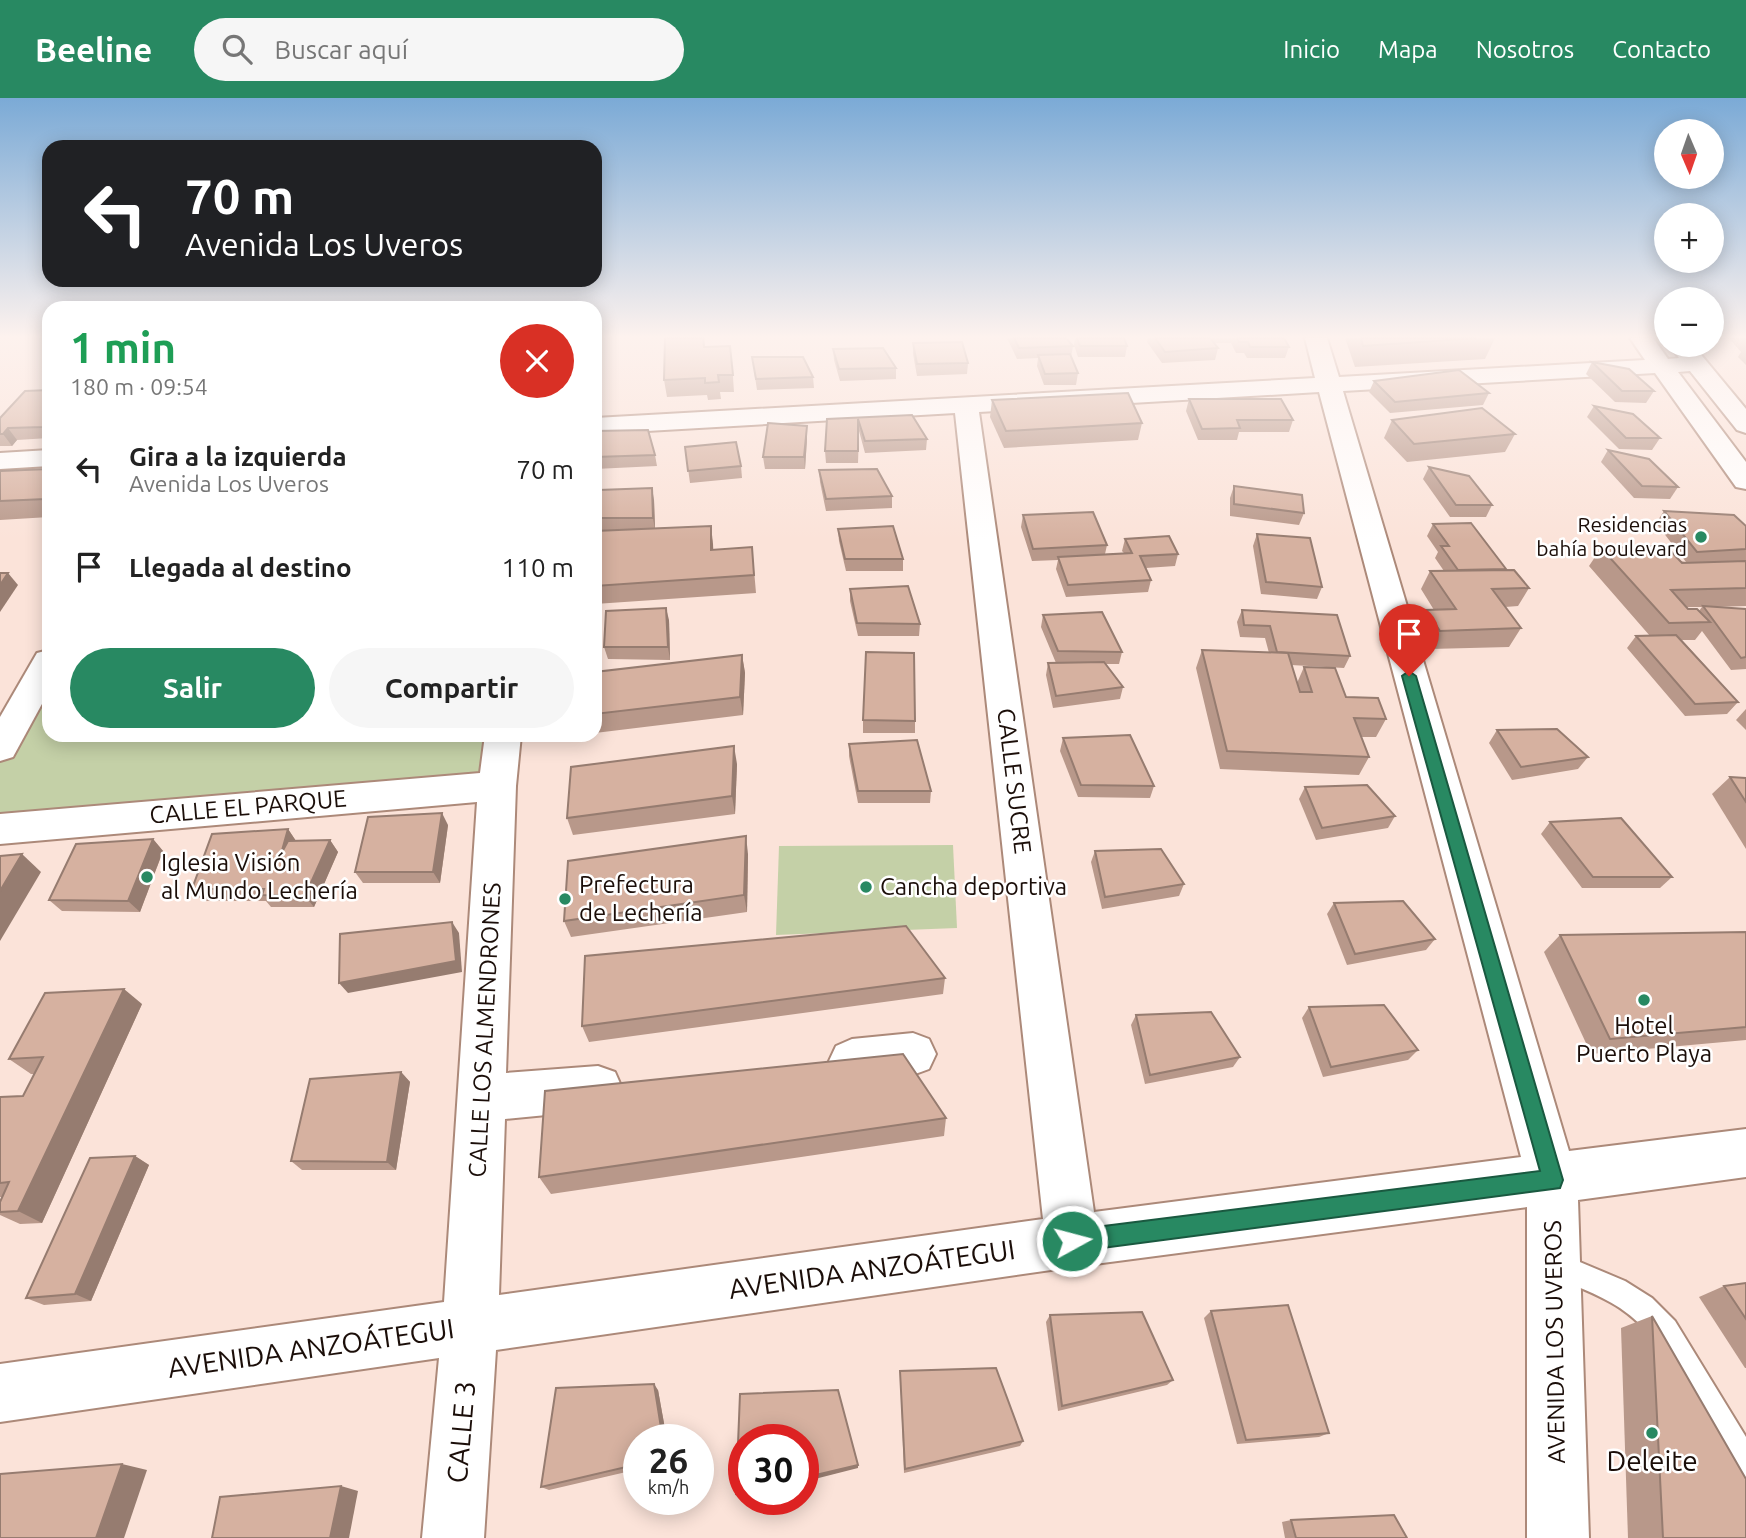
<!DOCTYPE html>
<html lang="es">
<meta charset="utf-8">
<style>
:root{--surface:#fff;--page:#f6f6f6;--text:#222;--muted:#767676;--accent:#288962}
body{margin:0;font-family:Ubuntu,sans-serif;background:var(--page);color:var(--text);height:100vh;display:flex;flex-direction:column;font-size:26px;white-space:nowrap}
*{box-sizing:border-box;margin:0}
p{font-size:23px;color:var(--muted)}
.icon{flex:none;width:38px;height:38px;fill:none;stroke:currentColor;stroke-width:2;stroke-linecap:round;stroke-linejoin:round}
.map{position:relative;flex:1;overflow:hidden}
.sheet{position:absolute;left:42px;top:203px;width:560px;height:441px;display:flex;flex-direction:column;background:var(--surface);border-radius:21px;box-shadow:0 4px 18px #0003}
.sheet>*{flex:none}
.hud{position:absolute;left:42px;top:42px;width:560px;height:147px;border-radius:21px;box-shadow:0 4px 18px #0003;background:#202124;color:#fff;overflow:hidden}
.needle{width:46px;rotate:178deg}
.tools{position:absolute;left:1654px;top:21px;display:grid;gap:14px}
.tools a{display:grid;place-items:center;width:70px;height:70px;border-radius:50%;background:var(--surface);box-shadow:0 4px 18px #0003;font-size:35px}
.speed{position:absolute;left:623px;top:1326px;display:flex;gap:14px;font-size:35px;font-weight:700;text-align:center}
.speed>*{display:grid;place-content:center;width:91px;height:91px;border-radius:50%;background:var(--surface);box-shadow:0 4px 18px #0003;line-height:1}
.speed small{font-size:18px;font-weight:400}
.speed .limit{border:10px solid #d22;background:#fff;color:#111}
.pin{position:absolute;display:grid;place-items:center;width:60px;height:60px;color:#fff;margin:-72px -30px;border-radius:50% 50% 50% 0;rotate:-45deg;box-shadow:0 0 7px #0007}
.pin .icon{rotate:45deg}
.me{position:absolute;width:77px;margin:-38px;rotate:83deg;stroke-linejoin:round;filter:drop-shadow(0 0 5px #0008)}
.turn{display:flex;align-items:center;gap:24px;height:147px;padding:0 28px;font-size:32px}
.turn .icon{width:91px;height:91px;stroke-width:2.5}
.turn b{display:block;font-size:49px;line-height:60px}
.round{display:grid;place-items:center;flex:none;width:74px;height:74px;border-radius:37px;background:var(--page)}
.summary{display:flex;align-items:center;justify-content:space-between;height:119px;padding:0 28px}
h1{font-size:42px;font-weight:700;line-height:52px;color:#1e9e55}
.cta{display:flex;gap:14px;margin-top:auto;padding:14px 28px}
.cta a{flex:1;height:80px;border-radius:42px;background:var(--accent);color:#fff;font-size:28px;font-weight:700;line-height:80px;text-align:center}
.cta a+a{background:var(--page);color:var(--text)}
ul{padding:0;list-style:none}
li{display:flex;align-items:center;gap:21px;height:98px;padding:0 28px}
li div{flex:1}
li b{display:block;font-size:26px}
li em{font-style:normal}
header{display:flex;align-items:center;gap:42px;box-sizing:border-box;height:98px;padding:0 35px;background:var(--accent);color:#fff}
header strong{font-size:33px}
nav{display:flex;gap:38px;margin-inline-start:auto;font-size:24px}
.search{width:490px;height:63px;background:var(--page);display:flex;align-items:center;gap:18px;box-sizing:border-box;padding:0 24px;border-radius:38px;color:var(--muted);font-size:26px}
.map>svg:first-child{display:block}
</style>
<header>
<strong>Beeline</strong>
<div class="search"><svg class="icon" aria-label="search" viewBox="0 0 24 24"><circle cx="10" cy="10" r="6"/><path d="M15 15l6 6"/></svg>Buscar aquí</div>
<nav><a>Inicio</a><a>Mapa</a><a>Nosotros</a><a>Contacto</a></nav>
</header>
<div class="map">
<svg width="1746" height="1440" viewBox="0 0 1746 1440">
<rect width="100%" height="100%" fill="#fbe3d9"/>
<g fill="#c4d0a7">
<polygon points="49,563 49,637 503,637 497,688 0,731 0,650"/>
<polygon points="953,747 957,830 776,837 779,748"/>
</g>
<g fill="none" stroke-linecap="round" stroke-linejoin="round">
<g stroke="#ac8979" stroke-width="4">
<path id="service" d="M1556,1154L1625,1183L1652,1200L1675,1223L1746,1339V1382L1735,1378C1702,1322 1676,1248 1620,1210C1597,1195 1572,1187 1547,1176L1543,1167L1547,1158Z"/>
</g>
<g stroke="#ac8979" stroke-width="4">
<g id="minor">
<path d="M1305,240H1327L1339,279L1645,262L1630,240H1653L1668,261L1679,260L1670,247H1693L1746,311V335L1737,332L1690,273L1678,274L1746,364V391L1736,389L1655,275L1343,293L1569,1053L1746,1031V1079L1578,1102L1589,1440H1527V1109L1072,1169L496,1252L484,1440H422L439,1260L0,1324V1266L444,1204L477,704L0,746V716L480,675L485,637H521L516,688L506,975L598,968L615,974L622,990L615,1006L598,1012L505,1021L499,1197L1043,1121L955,315L595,336V320L1315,280ZM1319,294L1521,1059L1094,1114L979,314Z"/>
<polygon points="49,352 49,368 0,371 0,355"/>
<polygon points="49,552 49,593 13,659 0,663 0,619 37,555"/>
<path d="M913,935L929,941L936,956L929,971C902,982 863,989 836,978L829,963L836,948L852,941Z"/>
</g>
</g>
<use href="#service" fill="#fff" fill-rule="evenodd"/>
<use href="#minor" fill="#fff" fill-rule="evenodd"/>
</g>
<g fill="#b8988a" fill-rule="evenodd">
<polygon points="704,240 705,249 732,264 734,294 720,294 721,301 708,302 707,297 667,299 664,282"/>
<polygon points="1007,240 1066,240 1073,248 1071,259 1078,275 1076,287 1044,287 1037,268 1038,260 1017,261"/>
<polygon points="1075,240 1124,240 1127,248 1125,259 1078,259 1074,247"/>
<polygon points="1148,240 1284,240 1289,249 1285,260 1247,260 1244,255 1236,255 1231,245 1214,245 1218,250 1215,262 1162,265 1147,244"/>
<polygon points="1345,240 1495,240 1485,261 1355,269"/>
<polygon points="1729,240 1746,240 1746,267 1738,259 1741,254"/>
<polygon points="913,245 968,265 967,276 917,278 913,256"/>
<polygon points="833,251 896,270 896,281 840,283 834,262"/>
<polygon points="752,259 813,279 814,290 757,292"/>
<polygon points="1592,264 1654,293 1646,305 1615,304 1586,276"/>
<polygon points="1374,283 1489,295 1483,307 1390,315 1369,294"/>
<polygon points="49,292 49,340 17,342 12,348 0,348 0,320"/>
<polygon points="1189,301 1293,322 1289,334 1239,334 1237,342 1198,342 1186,313"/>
<polygon points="992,302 1142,325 1138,342 1004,350 990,319"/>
<polygon points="1594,308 1660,340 1652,352 1619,351 1587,319"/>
<polygon points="912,317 927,341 926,352 865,355 859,333 858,365 826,365 825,353 827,321"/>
<polygon points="1392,322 1515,336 1505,354 1407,364 1384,340"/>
<polygon points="807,328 807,340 805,371 765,371 763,359"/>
<polygon points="595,333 655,357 657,368 595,371"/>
<polygon points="685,349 741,368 742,380 690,385"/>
<polygon points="1608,352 1678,389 1670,401 1634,400 1601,364"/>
<polygon points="1429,369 1492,407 1486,419 1450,419 1423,381"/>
<polygon points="49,371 49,419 0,422 0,373"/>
<polygon points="819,372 892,398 892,410 826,413 820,384"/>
<polygon points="1234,388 1304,415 1299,427 1230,418 1230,400"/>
<polygon points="654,402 655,430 711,428 713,452 752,449 756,495 595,506 595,433 621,432 600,432 598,420"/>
<path d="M1664,413L1746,428V508L1713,509L1746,511V571L1731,572L1702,533L1695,542H1682L1738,604L1727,616L1685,618L1627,550L1636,538H1650L1589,468L1601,450L1686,464L1656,425ZM1687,509H1702L1699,513L1688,511Z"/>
<polygon points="1023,417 1107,447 1105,456 1124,455 1122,453 1125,441 1178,456 1175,468 1146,470 1151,482 1148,494 1066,499 1056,471 1058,462 1032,463 1021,429"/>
<polygon points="1433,426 1505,472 1529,490 1518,508 1505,509 1521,530 1509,549 1430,551 1417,530 1426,512 1434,512 1421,491 1430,473 1444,473 1435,460 1438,454 1427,438"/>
<polygon points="838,431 903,461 903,473 846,473 839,443"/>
<polygon points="1257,436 1322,489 1317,501 1261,496 1253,448"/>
<polygon points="850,491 920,526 919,538 858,538 850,503"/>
<polygon points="1242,512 1350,558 1344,570 1291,567 1297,585 1304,569 1346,599 1386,621 1376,639 1361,639 1369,659 1359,677 1220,671 1196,570 1202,552 1269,555 1265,540 1240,539 1237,524"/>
<polygon points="1043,517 1122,554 1119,566 1106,566 1123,589 1120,601 1053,610 1046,577 1048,565 1056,565 1041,529"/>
<polygon points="669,522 670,562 608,561 604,549"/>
<polygon points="742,557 745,575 743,617 595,635 595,574"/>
<polygon points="1746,611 1746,632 1736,622"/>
<polygon points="863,622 915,623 915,635 863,635"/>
<polygon points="1497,632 1588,659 1578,671 1512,682 1489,645"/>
<polygon points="1063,640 1154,688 1150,700 1078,699 1060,653"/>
<polygon points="849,646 931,693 930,705 858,705 849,658"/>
<polygon points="737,666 735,716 573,737 567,720"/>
<polygon points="1730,679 1746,680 1746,751 1712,696"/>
<polygon points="1305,689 1395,718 1388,730 1316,742 1299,701"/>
<polygon points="1550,724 1672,779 1660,790 1582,790 1541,736"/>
<polygon points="448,727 440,785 363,785 355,774"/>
<polygon points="288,731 296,743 330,742 338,754 314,809 271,809 266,803 202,803 192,791"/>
<polygon points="153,741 163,753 140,814 62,813 49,802"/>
<polygon points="1095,753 1184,786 1179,798 1102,811 1091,764"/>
<polygon points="748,756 747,814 571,839 564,823"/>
<polygon points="1334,805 1435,841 1426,852 1347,867 1327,816"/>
<polygon points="1746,834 1746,942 1591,956 1544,854 1560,837"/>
<polygon points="945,880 943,896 589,944 582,928"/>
<polygon points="142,906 42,1125 20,1126 0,1117 0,1104 2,1099 0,1099 0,999 23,998 34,976 31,976 9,961"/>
<polygon points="1309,909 1418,952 1408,962 1323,979 1302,920"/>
<polygon points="1136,917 1240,959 1233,969 1145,986 1131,927"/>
<polygon points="401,974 410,984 396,1072 302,1072 291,1063"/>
<polygon points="946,1020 944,1038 551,1096 539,1079"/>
<polygon points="135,1058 149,1067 91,1203 44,1207 26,1200"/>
<polygon points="1746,1185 1746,1270 1745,1270 1699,1199 1724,1188"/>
<polygon points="1211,1213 1329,1335 1319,1339 1237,1346 1204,1220"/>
<polygon points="1050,1217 1173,1282 1167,1287 1058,1313 1046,1224"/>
<polygon points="1652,1218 1746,1440 1628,1440 1621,1230"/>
<polygon points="900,1273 1023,1343 1020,1348 904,1375"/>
<polygon points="658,1292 667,1342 639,1342 639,1371 549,1392 541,1389"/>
<polygon points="1291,1422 1407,1440 1285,1440 1282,1424"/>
</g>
<g fill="#967c70">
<polygon points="49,321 49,338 43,329"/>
<polygon points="807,328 807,340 805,371 804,359"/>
<polygon points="8,330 17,342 12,348 3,336"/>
<polygon points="652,390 654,402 655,432 653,420"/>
<polygon points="711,428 713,446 714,470 711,452"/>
<polygon points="8,475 18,487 0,514 0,487"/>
<polygon points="666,510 669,522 670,562 668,549"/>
<polygon points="742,557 745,575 743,617 740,599"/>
<polygon points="734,648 737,666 735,716 732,698"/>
<polygon points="442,715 448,727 440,785 433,774"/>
<polygon points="288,731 296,743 281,756"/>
<polygon points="746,738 748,756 747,814 744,797"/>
<polygon points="153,741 163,753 140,814 128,803"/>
<polygon points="330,742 338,754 314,809 305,798"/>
<polygon points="22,756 41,774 0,843 0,793"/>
<polygon points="452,824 459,835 462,874 348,895 339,885"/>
<polygon points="124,891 142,906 42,1125 18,1113"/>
<polygon points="401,974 410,984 396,1072 387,1064"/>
<polygon points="135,1058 149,1067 91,1203 75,1196"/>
<polygon points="654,1286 658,1292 667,1342 663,1342"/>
<polygon points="122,1366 147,1372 124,1440 96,1440"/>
<polygon points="858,1367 858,1370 803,1384 803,1380"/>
<polygon points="341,1388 358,1393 349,1440 330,1440"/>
<polygon points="744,1394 744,1398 739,1400 736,1396"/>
</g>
<g fill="#d6b1a0" stroke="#967c70" stroke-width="2">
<polygon points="665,240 703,240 704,249 730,248 733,277 718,277 719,284 705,285 705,280 664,282"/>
<polygon points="1014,240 1066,240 1073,248 1019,250"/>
<polygon points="1077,240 1124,240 1127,248 1080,248"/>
<polygon points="1155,240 1210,240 1218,250 1165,254"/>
<polygon points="1237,240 1284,240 1289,249 1250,249 1248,244 1239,244"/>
<polygon points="1361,240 1477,240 1363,248"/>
<polygon points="962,244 968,265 917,266 913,245"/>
<polygon points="883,250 896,270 839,271 833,251"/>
<polygon points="1070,256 1078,275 1045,276 1038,257"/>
<polygon points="752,259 803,259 813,279 756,281"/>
<polygon points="1592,264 1629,271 1654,293 1622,293"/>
<polygon points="1459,272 1489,295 1395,304 1374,283"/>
<polygon points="49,292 49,321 43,329 8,330 3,336 0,336 0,320 25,293"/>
<polygon points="1128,295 1142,325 1006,333 992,302"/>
<polygon points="1189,301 1281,301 1293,322 1237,322 1240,330 1202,331"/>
<polygon points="1594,308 1633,316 1660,340 1626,340"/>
<polygon points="1482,310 1515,336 1414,346 1392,322"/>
<polygon points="912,317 927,341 865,343 858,321 858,353 825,353 827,321"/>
<polygon points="768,325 807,328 804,359 763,359"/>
<polygon points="648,332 655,357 595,359 595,333"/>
<polygon points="736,344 741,368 688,373 685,349"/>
<polygon points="1608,352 1649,361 1678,389 1642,388"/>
<polygon points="1429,369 1469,378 1492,407 1456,407"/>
<polygon points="49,371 49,398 46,401 0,403 0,373"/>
<polygon points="877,371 892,398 826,401 819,372"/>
<polygon points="1234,388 1302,397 1304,415 1234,406"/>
<polygon points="652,390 653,420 598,420 599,392"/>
<polygon points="1664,413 1734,417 1746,428 1746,451 1697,454"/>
<polygon points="1093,414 1107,447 1033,451 1023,417"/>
<polygon points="1471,425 1506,471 1458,472 1441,448 1449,448 1433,426"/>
<polygon points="711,428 711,452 752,449 754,477 595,488 595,433"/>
<polygon points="893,428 903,461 845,461 838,431"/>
<polygon points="1257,436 1310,440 1322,489 1266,484"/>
<polygon points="1169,438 1178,456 1140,458 1151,482 1068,487 1058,459 1132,455 1125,441"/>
<polygon points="1666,448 1682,465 1746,463 1746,490 1671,492 1688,511 1697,511 1710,524 1669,525 1601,450"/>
<polygon points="1514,472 1529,490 1492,491 1521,530 1440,533 1426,512 1456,511 1430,473"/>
<polygon points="0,475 8,475 0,487"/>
<polygon points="908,488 920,526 857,525 850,491"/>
<polygon points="1703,508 1746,511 1746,559 1741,560"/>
<polygon points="666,510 668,549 604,549 606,513"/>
<polygon points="1242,512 1337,517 1350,558 1277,554 1270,528 1244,527"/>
<polygon points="1102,514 1122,554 1058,553 1043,517"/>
<polygon points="1676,537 1738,604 1695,606 1636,538"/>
<polygon points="1202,552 1288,555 1300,594 1312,594 1304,569 1335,570 1346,599 1378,600 1386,621 1354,620 1369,659 1227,653"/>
<polygon points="866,554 914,555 915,623 863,622"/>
<polygon points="742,557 740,599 595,616 595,574"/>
<polygon points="1104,564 1123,589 1056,598 1048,565"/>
<polygon points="1557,631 1588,659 1521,669 1497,632"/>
<polygon points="1130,637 1154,688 1081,687 1063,640"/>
<polygon points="917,642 931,693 858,693 849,646"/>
<polygon points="734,648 732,698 567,720 571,669"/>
<polygon points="1730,679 1746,680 1746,704"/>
<polygon points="1367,687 1395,718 1322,730 1305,689"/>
<polygon points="442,715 433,774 355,774 368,719"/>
<polygon points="1621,720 1672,779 1593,779 1550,724"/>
<polygon points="288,731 281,756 288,743 330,742 305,798 262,797 264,791 192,791 212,736"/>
<polygon points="746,738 744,797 564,823 568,763"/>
<polygon points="153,741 128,803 49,802 76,746"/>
<polygon points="1161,751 1184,786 1105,799 1095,753"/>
<polygon points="22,756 0,793 0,758"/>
<polygon points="1403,803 1435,841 1355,856 1334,805"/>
<polygon points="452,824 456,863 339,885 340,836"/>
<polygon points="906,828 945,880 582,928 585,858"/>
<polygon points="1746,834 1746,929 1610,941 1560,837"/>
<polygon points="124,891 18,1113 0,1114 0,1104 9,1084 0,1085 0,999 23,998 43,959 9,961 45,895"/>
<polygon points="1384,907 1418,952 1331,969 1309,909"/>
<polygon points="1211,914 1240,959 1150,977 1136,917"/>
<polygon points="903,956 946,1020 539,1079 545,993"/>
<polygon points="401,974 387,1064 291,1063 310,981"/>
<polygon points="135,1058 75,1196 26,1200 90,1060"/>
<polygon points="1746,1185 1746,1221 1724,1188"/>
<polygon points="1288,1207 1329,1335 1246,1342 1211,1213"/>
<polygon points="1142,1214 1173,1282 1062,1308 1050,1217"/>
<polygon points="1652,1218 1746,1381 1746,1440 1663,1440"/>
<polygon points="996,1270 1023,1343 905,1371 900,1273"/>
<polygon points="654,1286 663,1342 639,1342 639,1366 541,1389 556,1290"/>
<polygon points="838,1292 858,1367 803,1380 803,1342 744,1342 744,1394 736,1396 740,1296"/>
<polygon points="122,1366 96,1440 0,1440 0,1376"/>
<polygon points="341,1388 330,1440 212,1440 220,1399"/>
<polygon points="1394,1417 1407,1440 1296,1440 1291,1422"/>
</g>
<linearGradient id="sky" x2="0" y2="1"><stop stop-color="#7baad6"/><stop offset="0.54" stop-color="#fdf2ee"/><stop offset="1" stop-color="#fdf2ee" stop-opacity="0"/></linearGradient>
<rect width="1746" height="442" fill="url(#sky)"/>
<polygon fill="#288962" stroke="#1a5940" stroke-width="2" points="1409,573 1416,578 1563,1082 1560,1090 1072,1154 1064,1151 1061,1143 1064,1136 1072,1132 1540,1073 1402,578"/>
<g fill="#288962" stroke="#fff" stroke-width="2.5">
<circle cx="1701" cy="439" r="7"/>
<circle cx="147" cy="779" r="7"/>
<circle cx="866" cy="789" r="7"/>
<circle cx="565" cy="801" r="7"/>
<circle cx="1644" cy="902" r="7"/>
<circle cx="1652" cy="1335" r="7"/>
</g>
<g text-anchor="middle" stroke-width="5" stroke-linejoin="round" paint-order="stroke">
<g font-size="21" fill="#1b0e09" stroke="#fff" text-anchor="end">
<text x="1687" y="434">Residencias<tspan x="1687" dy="24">bahía boulevard</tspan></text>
</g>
<g font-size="24" fill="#1b0e09" stroke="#fff">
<text transform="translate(1014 683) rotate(83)" y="8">CALLE SUCRE</text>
<text transform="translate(248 709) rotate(-5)" y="8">CALLE EL PARQUE</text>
<text transform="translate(485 932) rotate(-87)" y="8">CALLE LOS ALMENDRONES</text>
<text transform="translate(1555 1244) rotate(-91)" y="8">AVENIDA LOS UVEROS</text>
</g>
<g font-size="24" fill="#1b0e09" stroke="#fff" text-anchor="start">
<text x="161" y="773">Iglesia Visión<tspan x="161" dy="28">al Mundo Lechería</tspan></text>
<text x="579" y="795">Prefectura<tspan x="579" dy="28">de Lechería</tspan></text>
<text x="880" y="797">Cancha deportiva</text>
<text x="1644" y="936" text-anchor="middle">Hotel<tspan x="1644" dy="28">Puerto Playa</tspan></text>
</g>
<g font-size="28" fill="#1b0e09" stroke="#fff">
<text transform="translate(872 1171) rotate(-8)" y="10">AVENIDA ANZOÁTEGUI</text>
<text transform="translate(311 1250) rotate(-8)" y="10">AVENIDA ANZOÁTEGUI</text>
<text transform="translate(461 1334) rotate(-85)" y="10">CALLE 3</text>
</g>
<g font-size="28" fill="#1b0e09" stroke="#fff">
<text x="1652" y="1373">Deleite</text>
</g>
</g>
</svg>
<div class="tools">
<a><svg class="needle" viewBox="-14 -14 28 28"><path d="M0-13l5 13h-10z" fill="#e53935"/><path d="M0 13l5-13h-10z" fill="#767676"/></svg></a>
<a>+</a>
<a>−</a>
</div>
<div class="speed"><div>26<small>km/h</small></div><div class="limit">30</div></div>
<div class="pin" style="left:1409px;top:578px;background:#d93025"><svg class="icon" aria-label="arrive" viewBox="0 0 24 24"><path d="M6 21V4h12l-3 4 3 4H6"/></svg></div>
<svg class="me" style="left:1072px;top:1143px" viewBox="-20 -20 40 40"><circle r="17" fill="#288962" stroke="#fff" stroke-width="3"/><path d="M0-11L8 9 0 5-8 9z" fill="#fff"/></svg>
<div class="hud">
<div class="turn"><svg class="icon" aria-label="left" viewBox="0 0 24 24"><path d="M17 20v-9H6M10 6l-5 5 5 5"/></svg><div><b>70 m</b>Avenida Los Uveros</div></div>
</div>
<section class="sheet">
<div class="summary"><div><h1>1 min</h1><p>180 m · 09:54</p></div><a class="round" style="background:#d93025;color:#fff"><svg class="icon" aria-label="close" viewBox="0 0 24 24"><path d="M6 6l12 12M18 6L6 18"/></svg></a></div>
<ul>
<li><svg class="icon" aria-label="left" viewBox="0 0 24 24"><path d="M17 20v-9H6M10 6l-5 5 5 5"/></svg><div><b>Gira a la izquierda</b><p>Avenida Los Uveros</p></div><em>70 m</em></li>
<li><svg class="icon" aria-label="arrive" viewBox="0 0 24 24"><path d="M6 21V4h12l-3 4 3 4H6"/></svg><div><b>Llegada al destino</b></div><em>110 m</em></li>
</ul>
<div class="cta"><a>Salir</a><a>Compartir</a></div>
</section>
</div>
